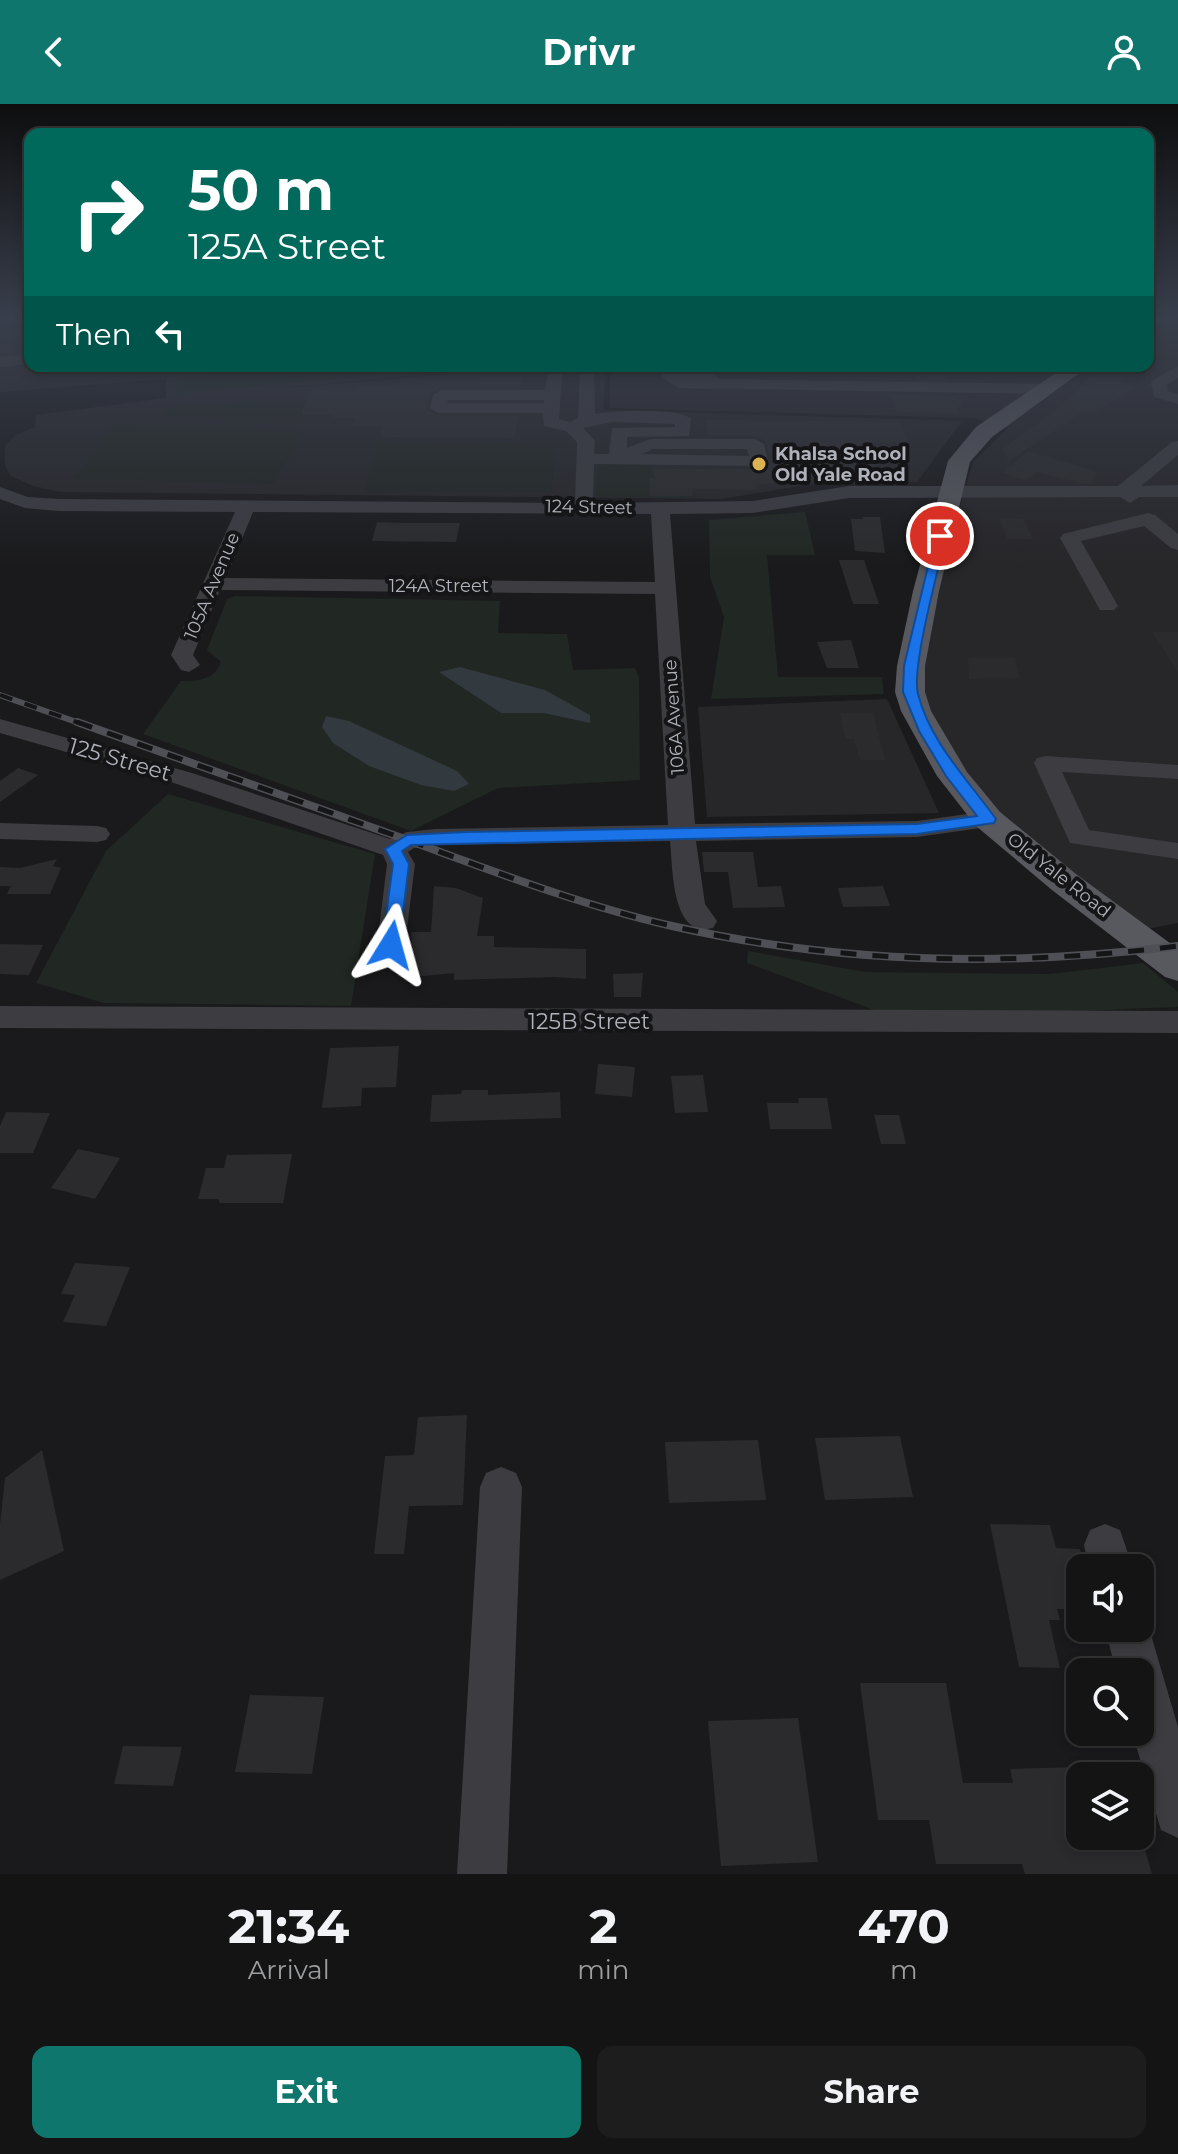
<!DOCTYPE html>
<style>
:root{--surface:#141415;--page:#1d1d1e;--text:#f1f3f6;--muted:#9d9ea0;--line:#333334;--accent:#0f766e}
body{margin:0;font-family:Montserrat,sans-serif;background:var(--page);color:var(--text);height:100vh;display:flex;flex-direction:column;font-size:30px;white-space:nowrap}
*{box-sizing:border-box;margin:0}
p{font-size:26px;color:var(--muted)}
.icon{flex:none;width:44px;height:44px;fill:none;stroke:currentColor;stroke-width:2;stroke-linecap:round;stroke-linejoin:round}
.map{position:relative;height:1770px;overflow:hidden}
.drawer{display:flex;flex-direction:column;background:var(--surface);flex:1}
.drawer>*{flex:none}
.hud{position:absolute;left:24px;top:24px;width:1130px;height:244px;border-radius:16px;box-shadow:0 4px 12px #0003,0 0 0 2px var(--line);background:#00695c;color:#fff;overflow:hidden}
.fabs{position:absolute;left:1066px;top:1450px;display:grid;gap:16px}
.fabs a{display:grid;place-items:center;width:88px;height:88px;border-radius:16px;background:var(--surface);box-shadow:0 4px 12px #0003,0 0 0 2px var(--line);font-size:40px}
.pin{position:absolute;display:grid;place-items:center;width:68px;height:68px;color:#fff;margin:-34px;border:4px solid #fff;border-radius:50%;box-shadow:0 2px 8px #0007}
.me{position:absolute;width:88px;margin:-44px;rotate:8deg;stroke-linejoin:round;filter:drop-shadow(0 0 6px #0008)}
.turn{display:flex;align-items:center;gap:28px;height:168px;padding:0 32px;font-size:36px}
.turn .icon{width:104px;height:104px;stroke-width:2.5}
.turn b{display:block;font-size:56px;line-height:68px}
.then{display:flex;align-items:center;height:76px;padding:0 32px;background:#0003;gap:16px;font-size:30px}
.eta{display:flex;justify-content:space-evenly;align-items:center;height:136px;text-align:center}
.eta b{font-size:48px;font-weight:700;line-height:56px}
.action{display:flex;gap:16px;margin-top:auto;padding:16px 32px}
.action a{flex:1;height:92px;border-radius:16px;background:var(--accent);color:#fff;font-size:32px;font-weight:700;line-height:92px;text-align:center}
.action a+a{background:var(--page);color:var(--text)}
header{display:flex;justify-content:space-between;align-items:center;height:104px;padding:0 32px;background:var(--accent);color:#fff;font-size:36px;font-weight:700}
.map>svg:first-child{display:block}
</style>
<header><svg class="icon" aria-label="back" viewBox="0 0 24 24"><path d="M15 5l-7 7 7 7"/></svg>Drivr<svg class="icon" aria-label="person" viewBox="0 0 24 24"><circle cx="12" cy="8" r="4"/><path d="M4 21q1-7 8-7t8 7"/></svg></header>
<div class="map">
<svg width="1178" height="1770" viewBox="0 0 1178 1770">
<rect width="100%" height="100%" fill="#1a1a1c"/>
<g fill="#272629">
<polygon points="0,214 30,214 30,262 515,262 249,287 545,262 607,262 603,306 962,317 917,378 812,380 721,395 60,388 33,382 11,372 5,362 5,342 16,331 35,323 36,311 166,294 166,275 0,288"/>
<polygon points="1148,214 1178,214 1178,819 1147,825 1014,726 960,666 917,589 931,504 973,358 1008,324 973,314 610,304 610,262 1148,262"/>
<polygon points="887,595 939,709 707,713 698,603"/>
</g>
<g fill="#212722" fill-rule="evenodd">
<polygon points="226,262 459,262 176,290 178,275 222,269"/>
<polygon points="242,297 307,298 300,316 295,317 248,319 228,314 162,313 170,301 235,301"/>
<polygon points="115,321 303,328 272,380 74,374"/>
<polygon points="380,337 526,338 526,343 555,343 552,388 364,387"/>
<polygon points="605,360 652,360 648,387 695,388 696,394 598,393 597,361"/>
<polygon points="805,408 815,451 767,451 778,573 882,573 884,590 711,595 724,513 710,473 709,416"/>
<path d="M235,492L500,497L498,529L567,530L573,566L635,564L639,573L640,676L498,684L411,727L143,630L181,577C198,577 215,576 221,558L207,546L227,495ZM440,568L490,571L513,579L590,619L543,609H501Z"/>
<polygon points="168,690 375,750 351,902 104,899 36,879 106,747"/>
<polygon points="748,847 865,868 1050,870 1143,859 1178,888 1178,903 896,914 747,859"/>
</g>
<g fill="#32393f">
<polygon points="460,563 545,586 590,611 590,619 543,609 501,609 439,568"/>
<polygon points="326,612 349,617 457,667 469,680 454,687 421,681 369,662 333,639 322,623"/>
</g>
<g fill="#2b2b2d">
<polygon points="30,228 30,247 0,250 0,230"/>
<polygon points="911,265 942,265 948,276 916,275"/>
<polygon points="1103,265 1129,271 1119,277 1139,282 1094,309 1084,307 1003,361 1008,354 1002,345 1055,307 1089,274"/>
<polygon points="479,271 523,271 521,283 441,283 430,290 427,305 438,312 518,312 515,334 380,333 383,323 352,323 356,314 333,314 334,310 301,310 310,286 358,286 359,281 400,280 410,276 478,276"/>
<polygon points="889,290 957,292 963,301 956,301 959,309 896,308"/>
<polygon points="706,316 901,318 909,339 867,338 878,367 866,367 867,372 795,374 783,375 784,379 756,381 757,386 693,385 692,392 650,392 649,374 654,374 653,365 759,365 771,358 765,337 755,332 708,332"/>
<polygon points="1028,347 1096,367 1092,379 1080,379 1037,368 1026,376 1002,369"/>
<polygon points="863,413 880,413 885,449 855,447 851,415 863,415"/>
<polygon points="999,414 1024,415 1033,435 1007,435"/>
<polygon points="377,418 401,419 460,419 456,438 372,437"/>
<polygon points="839,456 864,456 879,500 853,500"/>
<polygon points="1152,528 1178,528 1178,568"/>
<polygon points="851,536 859,564 827,564 817,538"/>
<polygon points="968,554 1015,554 1019,574 969,575"/>
<polygon points="840,609 873,609 885,656 860,656 854,635 845,635"/>
<polygon points="18,664 38,671 0,698 0,677"/>
<polygon points="702,748 753,748 758,783 781,782 785,803 733,804 728,768 704,768"/>
<polygon points="57,755 53,762 61,764 50,790 7,790 11,782 0,782 0,763 20,764"/>
<polygon points="434,782 456,784 483,794 477,832 494,832 494,843 586,845 586,875 555,873 454,876 454,869 413,873 411,828 431,828"/>
<polygon points="883,782 890,802 843,803 838,784"/>
<polygon points="0,840 43,841 29,871 0,870"/>
<polygon points="643,869 641,893 614,893 613,870"/>
<polygon points="399,942 396,983 362,984 361,1002 322,1004 330,944"/>
<polygon points="598,960 635,963 632,993 595,990"/>
<polygon points="703,971 708,1008 675,1009 671,972"/>
<polygon points="462,986 488,986 488,991 560,988 561,1014 430,1018 432,991 461,990"/>
<polygon points="798,994 827,994 832,1025 770,1025 767,999 799,999"/>
<polygon points="6,1008 50,1009 33,1049 0,1049 0,1022"/>
<polygon points="874,1011 899,1011 906,1040 881,1040"/>
<polygon points="78,1045 120,1054 95,1095 51,1084"/>
<polygon points="292,1050 283,1099 220,1099 218,1095 198,1095 206,1064 224,1064 227,1051"/>
<polygon points="75,1159 130,1163 106,1222 63,1218 75,1191 61,1190"/>
<polygon points="467,1311 463,1401 409,1402 404,1450 374,1450 385,1352 414,1351 418,1313"/>
<polygon points="900,1332 913,1393 825,1396 815,1334"/>
<polygon points="758,1336 766,1396 669,1399 665,1338"/>
<polygon points="42,1346 64,1447 0,1476 0,1421 5,1374"/>
<polygon points="990,1420 1050,1421 1056,1444 1080,1445 1085,1464 1080,1464 1080,1505 1057,1505 1060,1516 1049,1516 1060,1564 1019,1563"/>
<polygon points="860,1579 946,1579 963,1679 1013,1679 1010,1665 1080,1663 1080,1732 1141,1732 1152,1770 1025,1770 1022,1760 936,1760 929,1716 878,1716"/>
<polygon points="250,1591 324,1593 312,1670 235,1668"/>
<polygon points="798,1614 818,1758 721,1762 708,1617"/>
<polygon points="123,1642 182,1643 173,1682 114,1680"/>
</g>
<g fill="none" stroke-linecap="round" stroke-linejoin="round">
<g fill="#3c3c41" fill-rule="evenodd">
<polygon points="0,214 30,214 30,218 0,221"/>
<polygon points="30,250 30,260 0,263 0,253"/>
<path d="M549,262L594,263L595,310C614,307 678,303 691,315L689,332L627,333V344L650,335H755L764,340L768,357L759,362L594,360L593,399L753,397L849,382H1118L1172,338L1178,337V351L1141,382L1178,381V393H1139L1130,399L1120,393L849,394L753,409L670,410L695,720L917,717L988,707L997,709L1001,715L997,721L988,723L917,733L696,737L705,800L717,817L713,824C671,835 673,764 670,737L435,741L414,744L408,748L415,760L405,841L401,848L391,851L381,848L377,841L387,760L383,751L174,679L0,629V615L192,669L390,735L407,728L435,725L668,721L655,490L220,486L193,551L200,561L189,568L181,566L171,551L235,408L59,407L25,404L0,395V383L28,393L59,395L575,399L577,338L566,327L544,322L543,309H438L430,304L433,291L441,286H545ZM562,270H580L578,314L570,318L559,315ZM448,296H544V299H447ZM612,318L675,320V323L612,324L609,350H594L595,337L583,324ZM653,345H747L749,352L642,350ZM253,408L651,410L655,478L226,474Z"/>
<polygon points="683,262 707,267 721,275 1046,280 1054,285 1046,290 679,284 661,273 667,263"/>
<polygon points="1178,262 1178,274 1167,281 1168,287 1178,290 1178,300 1154,293 1151,279 1153,276"/>
<polygon points="1148,409 1155,411 1178,430 1178,446 1171,444 1144,422 1081,437 1118,502 1114,506 1100,506 1060,434 1063,430"/>
<polygon points="1046,652 1178,661 1178,675 1062,668 1089,726 1178,739 1178,755 1070,739 1034,659 1037,654"/>
<polygon points="0,719 97,722 106,724 110,730 106,736 97,738 0,735"/>
<polygon points="0,902 1178,907 1178,929 0,924"/>
<polygon points="501,1363 516,1369 522,1383 507,1770 457,1770 480,1383 486,1369"/>
<polygon points="1105,1420 1120,1426 1133,1464 1089,1464 1084,1441 1090,1426"/>
<polygon points="1140,1507 1149,1524 1178,1623 1178,1734 1161,1726 1132,1628 1140,1628 1140,1568 1116,1568 1105,1524 1140,1524"/>
</g>
<g fill="#58595f" fill-rule="evenodd">
<polygon points="1148,214 1167,214 1148,223"/>
<polygon points="1066,262 1089,262 992,333 970,358 939,487 925,562 925,588 931,607 967,668 1000,708 1076,770 1178,845 1178,877 1165,873 1052,786 976,722 937,672 901,607 895,588 897,562 913,487 948,357 976,323"/>
</g>
<g stroke="#4f5056" stroke-width="6">
<polyline id="rail-far1" points="0,591 82,620"/>
</g>
<g stroke="#4f5056" stroke-width="8">
<path id="rail" d="M77,618C189,658 301,698 413,738C498,769 584,802 672,822C839,860 1009,863 1178,842"/>
</g>
<use href="#rail-far1" stroke="#151517" stroke-width="4" stroke-dasharray="13" stroke-linecap="butt"/>
<use href="#rail" stroke="#151517" stroke-width="5" stroke-dasharray="16" stroke-linecap="butt"/>
</g>
<linearGradient id="sky" x2="0" y2="1"><stop stop-color="#0e0e0f"/><stop offset="0.46" stop-color="#383e4b"/><stop offset="1" stop-color="#383e4b" stop-opacity="0"/></linearGradient>
<rect width="1178" height="462" fill="url(#sky)"/>
<path fill="#1a73e8" stroke="#114b97" stroke-width="2" d="M936,429L946,432C939,463 911,564 918,590C930,638 968,676 996,715L994,719L917,730L411,741L402,747L409,760L399,841L397,845H384L382,841L393,760L385,745L407,731L465,728L917,720L977,712L946,672L919,627L903,588L904,562Z"/>
<circle fill="#ddb352" stroke="#151517" stroke-width="3" cx="759" cy="360" r="8"/>
<g text-anchor="middle" stroke-width="8" stroke-linejoin="round" paint-order="stroke">
<g font-size="18" font-weight="bold" fill="#afb2ba" stroke="#151517" text-anchor="start">
<text x="775" y="356">Khalsa School<tspan x="775" dy="21">Old Yale Road</tspan></text>
</g>
<g font-size="18" fill="#afb2ba" stroke="#151517">
<text transform="translate(589 403) rotate(1)" y="6">124 Street</text>
<text transform="translate(212 482) rotate(-67)" y="6">105A Avenue</text>
<text x="439" y="488">124A Street</text>
<text transform="translate(674 613) rotate(-94)" y="6">106A Avenue</text>
<text transform="translate(1059 771) rotate(38)" y="6">Old Yale Road</text>
</g>
<g font-size="22" fill="#afb2ba" stroke="#151517">
<text transform="translate(120 655) rotate(16)" y="8">125 Street</text>
<text x="589" y="925">125B Street</text>
</g>
</g>
</svg>
<div class="fabs">
<a><svg class="icon" aria-label="sound" viewBox="0 0 24 24"><path d="M4 9h4l5-4v14l-5-4H4zM17 9q2 3 0 6"/></svg></a>
<a><svg class="icon" aria-label="search" viewBox="0 0 24 24"><circle cx="10" cy="10" r="6"/><path d="M15 15l6 6"/></svg></a>
<a><svg class="icon" aria-label="layers" viewBox="0 0 24 24"><path d="M12 4l9 5-9 5-9-5zM3 14l9 5 9-5"/></svg></a>
</div>
<div class="pin" style="left:940px;top:432px;background:#d93025"><svg class="icon" aria-label="arrive" viewBox="0 0 24 24"><path d="M6 21V4h12l-3 4 3 4H6"/></svg></div>
<svg class="me" style="left:391px;top:841px" viewBox="-20 -20 40 40"><path d="M0-17L14 15 0 8-14 15z" fill="#1a73e8" stroke="#fff" stroke-width="4"/></svg>
<div class="hud">
<div class="turn"><svg class="icon" aria-label="right" viewBox="0 0 24 24"><path d="M7 20v-9h11M14 6l5 5-5 5"/></svg><div><b>50 m</b>125A Street</div></div>
<div class="then">Then<svg class="icon" aria-label="left" viewBox="0 0 24 24"><path d="M17 20v-9H6M10 6l-5 5 5 5"/></svg></div>
</div>
</div>
<section class="drawer">
<div class="eta">
<div><b>21:34</b><p>Arrival</p></div>
<div><b>2</b><p>min</p></div>
<div><b>470</b><p>m</p></div>
</div>
<div class="action"><a>Exit</a><a>Share</a></div>
</section>
